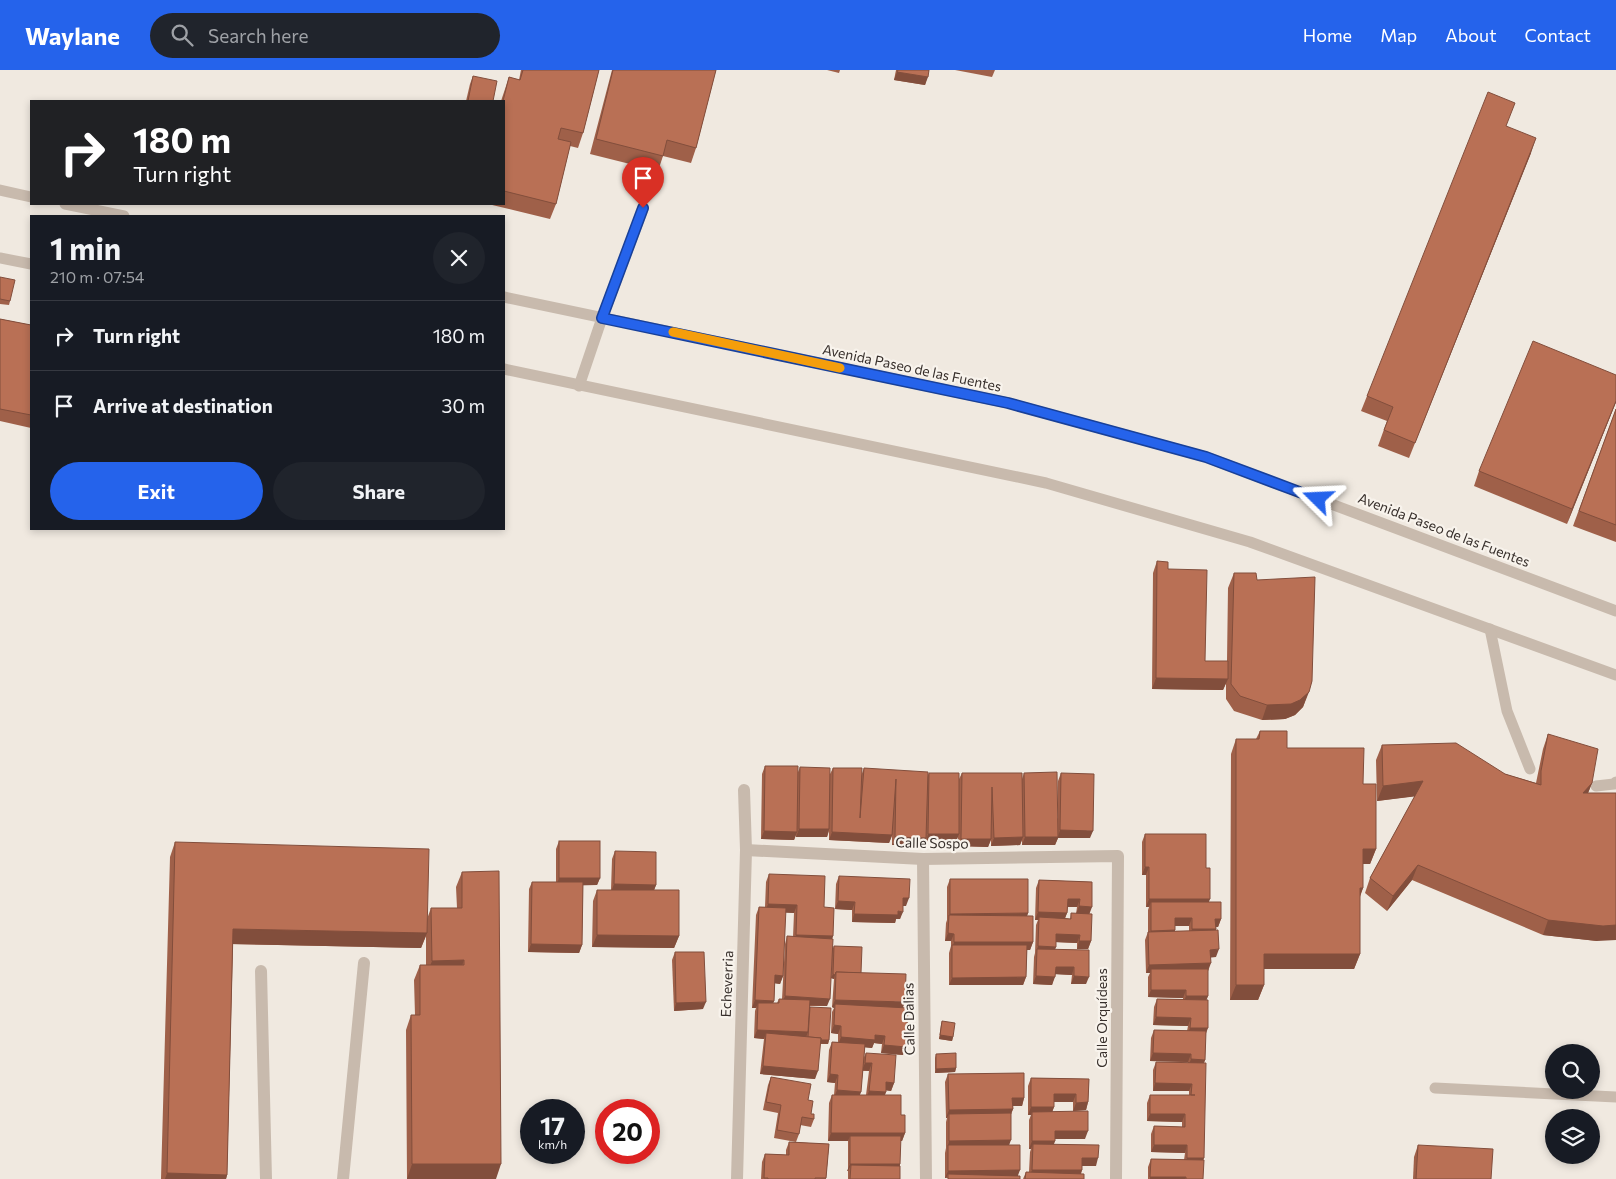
<!DOCTYPE html>
<meta charset="utf-8">
<style>
:root{--surface:#171b24;--page:#20242c;--text:#f1f3f6;--muted:#9ea1a6;--line:#363941;--accent:#2563eb}
body{margin:0;font-family:Commissioner,sans-serif;background:var(--page);color:var(--text);height:100vh;display:flex;flex-direction:column;font-size:19px;white-space:nowrap}
*{box-sizing:border-box;margin:0}
p{font-size:16px;color:var(--muted)}
.icon{flex:none;width:28px;height:28px;fill:none;stroke:currentColor;stroke-width:2;stroke-linecap:round;stroke-linejoin:round}
.map{position:relative;flex:1;overflow:hidden}
.drawer{position:absolute;left:30px;top:145px;width:475px;height:315px;display:flex;flex-direction:column;background:var(--surface);border-radius:0px;box-shadow:0 2px 8px #0003}
.drawer>*{flex:none}
.top-card{position:absolute;left:30px;top:30px;width:475px;height:105px;border-radius:0px;box-shadow:0 2px 8px #0003;background:#202124;color:#fff;overflow:hidden}
.controls{position:absolute;left:1545px;top:974px;display:grid;gap:10px}
.controls a{display:grid;place-items:center;width:55px;height:55px;border-radius:50%;background:var(--surface);box-shadow:0 2px 8px #0003;font-size:25px}
.speed{position:absolute;left:520px;top:1029px;display:flex;gap:10px;font-size:25px;font-weight:700;text-align:center}
.speed>*{display:grid;place-content:center;width:65px;height:65px;border-radius:50%;background:var(--surface);box-shadow:0 2px 8px #0003;line-height:1}
.speed small{font-size:12px;font-weight:400}
.speed .limit{border:8px solid #d22;background:#fff;color:#111}
.pin{position:absolute;display:grid;place-items:center;width:42px;height:42px;color:#fff;margin:-51px -21px;border-radius:50% 50% 50% 0;rotate:-45deg;box-shadow:0 0 5px #0007}
.pin .icon{rotate:45deg}
.me{position:absolute;width:55px;margin:-28px;rotate:291deg;stroke-linejoin:round;filter:drop-shadow(0 0 4px #0008)}
.turn{display:flex;align-items:center;gap:18px;height:105px;padding:0 20px;font-size:22px}
.turn .icon{width:65px;height:65px;stroke-width:2.5}
.turn b{display:block;font-size:35px;line-height:42px}
.round{display:grid;place-items:center;flex:none;width:52px;height:52px;border-radius:26px;background:var(--page)}
.head{display:flex;align-items:center;justify-content:space-between;height:85px;padding:0 20px}
h1{font-size:30px;font-weight:700;line-height:38px}
.cta{display:flex;gap:10px;margin-top:auto;padding:10px 20px}
.cta a{flex:1;height:58px;border-radius:30px;background:var(--accent);color:#fff;font-size:20px;font-weight:700;line-height:58px;text-align:center}
.cta a+a{background:var(--page);color:var(--text)}
ul{padding:0;list-style:none}
li{display:flex;align-items:center;gap:15px;height:70px;padding:0 20px;border-top:1px solid var(--line)}
li div{flex:1}
li b{display:block;font-size:19px}
li em{font-style:normal}
header{display:flex;align-items:center;gap:30px;box-sizing:border-box;height:70px;padding:0 25px;background:var(--accent);color:#fff}
header strong{font-size:24px}
nav{display:flex;gap:28px;margin-inline-start:auto;font-size:18px}
.search{width:350px;height:45px;background:var(--page);display:flex;align-items:center;gap:12px;box-sizing:border-box;padding:0 18px;border-radius:28px;color:var(--muted);font-size:19px}
.map>svg:first-child{display:block}
</style>
<header>
<strong>Waylane</strong>
<div class="search"><svg class="icon" aria-label="search" viewBox="0 0 24 24"><circle cx="10" cy="10" r="6"/><path d="M15 15l6 6"/></svg>Search here</div>
<nav><a>Home</a><a>Map</a><a>About</a><a>Contact</a></nav>
</header>
<div class="map">
<svg width="1616" height="1109" viewBox="0 0 1616 1109">
<rect width="100%" height="100%" fill="#f0e9e0"/>
<g fill="none" stroke-linecap="round" stroke-linejoin="round">
<g stroke="#c8baad" stroke-width="11">
<polyline points="0,120 31,127"/>
<polyline points="65,134 124,146"/>
<polyline points="0,188 31,194"/>
<polyline points="504,227 1008,333 1206,387 1616,541"/>
<polyline points="504,299 1046,413 1250,472 1616,605"/>
<polyline points="579,316 602,248 643,139"/>
<polyline points="1490,559 1507,641 1530,699"/>
<polyline points="1596,716 1614,714 1616,712"/>
<polyline points="1435,1018 1616,1027"/>
</g>
<g stroke="#c8baad" stroke-width="12">
<polyline points="746,780 923,789 1118,786 1116,1109"/>
<polyline points="923,789 926,1109"/>
<polyline points="261,901 266,1109"/>
<polyline points="343,1109 364,893"/>
<polyline points="737,1109 746,780 744,720"/>
</g>
</g>
<g fill="#9f6049" fill-rule="evenodd">
<polygon points="521,0 599,0 583,63 578,78 570,76 556,134 550,149 488,134 504,134 504,31 501,31 509,7 519,10"/>
<polygon points="612,0 716,0 696,78 691,93 663,86 658,101 590,84"/>
<polygon points="827,0 840,0 839,3"/>
<polygon points="896,0 929,0 925,15 894,10"/>
<polygon points="955,0 995,0 992,7"/>
<polygon points="473,6 493,31 466,31 470,14"/>
<polygon points="1507,56 1531,83 1409,388 1378,376 1387,351 1361,341 1367,326"/>
<polygon points="0,207 10,231 9,235 0,234"/>
<polygon points="0,249 31,255 31,358 0,351"/>
<polygon points="1616,305 1616,332 1567,454 1474,416 1479,401"/>
<polygon points="1616,339 1616,472 1573,456"/>
<polygon points="1157,491 1168,499 1205,591 1227,591 1228,518 1234,503 1257,510 1312,611 1303,637 1295,645 1285,649 1262,650 1234,641 1226,629 1226,613 1223,620 1152,619 1153,503"/>
<polygon points="1260,661 1287,678 1363,714 1376,779 1370,794 1363,794 1363,818 1360,827 1360,884 1354,899 1264,899 1264,915 1258,930 1230,930 1231,684 1236,669 1256,669"/>
<polygon points="1548,664 1592,713 1588,723 1597,871 1543,865 1412,810 1387,841 1365,823 1370,808 1415,726 1377,731 1376,690 1382,675 1505,704 1536,713 1543,679"/>
<polygon points="765,696 798,702 800,697 830,704 833,698 861,706 864,698 927,707 929,703 959,709 962,703 1022,709 1024,703 1058,749 1058,711 1061,703 1090,768 1058,768 1055,775 1022,775 1022,770 1020,775 991,776 991,770 988,777 958,776 958,766 956,772 926,772 926,768 923,775 892,775 892,766 889,773 829,770 829,761 827,767 796,767 796,765 794,770 761,769 762,704"/>
<path d="M1145,764L1206,798L1209,832L1221,849L1218,857H1216V887H1211L1208,901V926L1206,930L1205,990L1204,993L1203,1109H1148V1097L1151,1089L1184,1090L1185,1083L1151,1082V1064L1154,1056L1182,1057V1052L1147,1051V1033L1150,1025H1189V1021H1153V1000L1156,992L1188,993V992L1150,991L1151,968L1154,960L1187,961L1188,956L1153,955L1154,937L1157,929H1183V928L1148,927V907L1150,903H1146L1145,870L1148,862V840L1149,837H1146V805H1142V772ZM1175,856H1189V861H1175Z"/>
<polygon points="559,771 600,808 597,815 583,815 582,875 579,883 528,882 529,819 532,812 556,812 556,779"/>
<polygon points="175,772 427,849 431,838 457,838 456,817 462,802 496,1109 407,1109 406,960 411,945 415,945 414,910 420,895 426,895 426,866 421,878 233,874 227,1105 226,1109 161,1109 170,787"/>
<polygon points="615,781 656,815 654,820 679,866 674,878 592,877 593,831 597,820 611,820 612,789"/>
<path d="M769,804L824,837L833,866L832,869V880L834,876L861,903L902,938L903,985L881,983L882,974L874,973L872,978L865,977L864,987L866,983L894,1013L891,1021L886,1020L885,1025L901,1045L905,1063L902,1071H900V1109H848V1071H828L829,1033L832,1025H834L835,1013L827,1012L829,980L832,972H838V964L831,963L832,942L834,938L832,937L834,909L831,908L832,887L827,936H809V941L810,937L829,970L828,974H820L815,1009L760,1004L764,969L754,968L755,941L756,938H752L756,845L759,837H765L766,812ZM785,842L794,843L793,867L787,866L785,874L782,929H779L777,933H773L774,931L775,913L780,914L783,906ZM863,1001H869L866,1025H860Z"/>
<polygon points="839,806 906,836 903,836 900,849 896,849 895,853 852,852 852,840 835,839 836,814"/>
<polygon points="950,809 1028,843 1027,846 1033,872 1030,880 1027,880 1026,907 1023,915 949,915 949,883 951,876 951,871 945,871 946,853 947,850 947,817"/>
<path d="M1039,810L1092,812L1089,844L1091,871L1088,879H1077V873L1056,872L1055,880H1089L1086,914H1071L1072,905L1055,904L1052,915L1033,914L1034,887L1035,883L1036,855L1038,850H1035L1036,818ZM1068,837H1077L1076,844L1071,843L1070,849L1065,848L1067,843Z"/>
<polygon points="675,882 703,939 674,941 672,890"/>
<polygon points="942,951 953,967 952,971 939,969 941,955"/>
<polygon points="936,984 956,998 955,1002 935,1003 935,988"/>
<polygon points="948,1004 1024,1028 1022,1036 1013,1036 1013,1039 1011,1044 1009,1075 1018,1106 1020,1109 945,1108 945,1083 946,1078 946,1052 947,1048 946,1048 945,1012"/>
<polygon points="771,1007 808,1030 811,1044 814,1049 811,1057 800,1055 799,1064 796,1072 774,1068 778,1043 763,1040 768,1015"/>
<polygon points="1031,1008 1089,1009 1088,1032 1086,1040 1073,1041 1073,1032 1054,1032 1054,1037 1052,1042 1085,1069 1055,1069 1054,1074 1096,1096 1082,1096 1082,1100 1081,1104 1084,1109 1023,1109 1026,1102 1029,1102 1030,1082 1031,1079 1029,1079 1029,1050 1031,1045 1028,1045 1028,1016"/>
<polygon points="789,1072 829,1074 826,1109 761,1109 762,1092 765,1084 786,1085 786,1080"/>
<polygon points="1418,1075 1491,1109 1413,1109 1414,1087"/>
</g>
<g fill="#824e3c">
<polygon points="897,2 928,7 925,15 894,10"/>
<polygon points="1536,68 1531,83 1409,388 1415,373"/>
<polygon points="1616,331 1616,332 1567,454 1572,439"/>
<polygon points="1156,608 1228,609 1223,620 1152,619"/>
<polygon points="1309,622 1303,637 1295,645 1285,649 1262,650 1267,635"/>
<polygon points="1423,711 1418,726 1377,731 1383,716"/>
<polygon points="1592,713 1586,728 1583,723"/>
<polygon points="799,759 829,759 827,767 796,767"/>
<polygon points="1060,760 1093,761 1090,768 1058,768 1055,775 1022,775 1025,767 1058,767"/>
<polygon points="764,761 797,762 794,770 761,769"/>
<polygon points="832,762 892,765 889,773 829,770"/>
<polygon points="928,764 959,764 956,772 926,772"/>
<polygon points="895,767 926,768 923,775 892,775"/>
<polygon points="1023,767 1020,775 991,776 994,768"/>
<polygon points="961,769 991,769 988,777 958,776"/>
<polygon points="1363,779 1376,779 1370,794 1357,794"/>
<polygon points="1418,795 1412,810 1387,841 1393,826"/>
<polygon points="1145,797 1149,797 1146,805 1142,805"/>
<polygon points="559,808 600,808 597,815 556,816"/>
<polygon points="614,814 656,815 653,823 611,822"/>
<polygon points="1360,818 1363,818 1357,833"/>
<polygon points="903,828 909,828 906,836 900,836"/>
<polygon points="1068,829 1080,829 1077,837 1065,837"/>
<polygon points="1149,829 1210,829 1207,837 1151,832 1149,837 1146,837"/>
<polygon points="838,831 855,832 852,840 835,839"/>
<polygon points="768,834 797,835 794,843 765,842"/>
<polygon points="1079,836 1092,837 1089,845 1076,844"/>
<polygon points="903,842 900,849 896,849 895,853 852,852 854,844"/>
<polygon points="1038,842 1067,843 1064,851 1039,847 1038,850 1035,850"/>
<polygon points="1028,843 1025,851 949,847 950,844"/>
<polygon points="1175,848 1192,848 1189,856 1172,856"/>
<polygon points="1215,849 1221,849 1218,857 1212,857"/>
<polygon points="1548,850 1616,855 1616,870 1597,871 1543,865"/>
<polygon points="233,859 427,863 421,878 228,874"/>
<polygon points="1192,859 1216,859 1213,867 1189,867"/>
<polygon points="1175,860 1172,868 1148,868 1151,861"/>
<polygon points="948,863 954,864 951,871 945,871"/>
<polygon points="1056,864 1080,865 1077,873 1053,872"/>
<polygon points="597,865 679,866 674,878 592,877"/>
<polygon points="796,865 833,866 830,874 793,873"/>
<polygon points="1079,871 1091,871 1088,879 1077,879"/>
<polygon points="954,872 1033,872 1030,880 952,880"/>
<polygon points="531,874 582,875 579,883 528,882"/>
<polygon points="1038,876 1056,877 1053,885 1037,880"/>
<polygon points="1219,879 1216,887 1207,888 1210,880"/>
<polygon points="1264,884 1360,884 1354,899 1258,899"/>
<polygon points="464,890 459,905 426,906 432,891"/>
<polygon points="1211,893 1208,901 1151,899 1150,903 1146,903 1149,895"/>
<polygon points="1056,897 1074,897 1072,905 1053,904"/>
<polygon points="833,904 835,905 834,909 831,908"/>
<polygon points="775,905 783,906 780,914 772,913"/>
<polygon points="1036,906 1055,907 1052,915 1033,914"/>
<polygon points="1074,906 1089,907 1086,914 1071,914"/>
<polygon points="1026,907 1023,915 949,915 952,908"/>
<polygon points="1236,915 1264,915 1258,930 1230,930"/>
<polygon points="1151,920 1186,920 1183,928 1148,927"/>
<polygon points="785,926 830,929 827,936 782,934"/>
<polygon points="1186,926 1208,926 1205,934 1183,934"/>
<polygon points="755,930 774,931 771,939 758,933 756,938 752,938"/>
<polygon points="835,930 905,932 902,940 835,934 834,938 832,937"/>
<polygon points="706,932 703,939 674,941 676,933"/>
<polygon points="1156,947 1191,948 1188,956 1153,955"/>
<polygon points="834,955 841,956 838,964 831,963"/>
<polygon points="1190,958 1208,958 1205,966 1187,966"/>
<polygon points="757,960 808,962 805,970 766,963 764,969 754,968"/>
<polygon points="875,965 885,966 882,974 874,973 872,978 838,975 841,967"/>
<polygon points="940,965 953,967 952,971 939,969"/>
<polygon points="808,969 829,970 828,974 807,973"/>
<polygon points="884,975 906,977 903,985 881,983"/>
<polygon points="1153,983 1191,984 1188,992 1150,991"/>
<polygon points="1191,989 1205,990 1202,997 1188,997"/>
<polygon points="865,993 872,993 869,1001 862,1000"/>
<polygon points="763,996 818,1001 815,1009 760,1004"/>
<polygon points="956,998 955,1002 935,1003 936,999"/>
<polygon points="830,1004 838,1005 835,1013 827,1012"/>
<polygon points="886,1012 894,1013 891,1021 883,1020"/>
<polygon points="1155,1013 1192,1014 1189,1021 1153,1021"/>
<polygon points="837,1020 861,1022 858,1030 834,1028"/>
<polygon points="869,1021 886,1022 883,1030 866,1029"/>
<polygon points="1054,1024 1076,1024 1073,1032 1051,1032"/>
<polygon points="1012,1028 1024,1028 1022,1036 1010,1036"/>
<polygon points="1088,1032 1086,1040 1073,1041 1076,1033"/>
<polygon points="1031,1037 1054,1037 1051,1045 1032,1042 1031,1045 1028,1045"/>
<polygon points="1013,1039 1010,1047 949,1044 947,1048 946,1048 949,1040"/>
<polygon points="1150,1044 1185,1044 1182,1052 1147,1051"/>
<polygon points="1055,1061 1088,1061 1085,1069 1052,1069"/>
<polygon points="831,1063 905,1063 902,1071 850,1071 850,1066 848,1071 828,1071"/>
<polygon points="1011,1070 1008,1078 948,1076 949,1071"/>
<polygon points="1032,1071 1055,1071 1052,1079 1033,1074 1031,1079 1029,1079"/>
<polygon points="1154,1075 1187,1075 1185,1083 1151,1082"/>
<polygon points="1082,1088 1098,1088 1096,1096 1080,1096"/>
<polygon points="1187,1088 1204,1088 1201,1096 1184,1096"/>
<polygon points="412,1094 501,1094 496,1109 407,1109"/>
<polygon points="850,1094 900,1094 897,1102 851,1095 848,1101 847,1101"/>
<polygon points="1020,1100 1017,1108 948,1104 946,1108 945,1108 948,1101"/>
<polygon points="1032,1100 1082,1100 1079,1108 1029,1108"/>
<polygon points="167,1103 227,1105 226,1109 165,1109"/>
<polygon points="1150,1107 1186,1107 1185,1109 1150,1109"/>
</g>
<g fill="#b97055" stroke="#824e3c">
<polygon points="523,0 599,0 583,63 561,58 558,69 571,72 556,134 504,121 504,31 503,31 509,7 520,10"/>
<polygon points="613,0 716,0 696,78 667,70 663,86 596,69"/>
<polygon points="898,0 929,0 928,7 897,2"/>
<polygon points="473,6 497,11 493,31 468,31"/>
<polygon points="1488,22 1515,33 1506,56 1536,68 1415,373 1384,360 1393,337 1367,326"/>
<polygon points="0,207 15,210 10,231 0,229"/>
<polygon points="0,249 31,255 31,345 0,339"/>
<polygon points="1533,271 1616,305 1616,331 1572,439 1479,401"/>
<polygon points="1616,339 1616,455 1579,441"/>
<polygon points="1157,491 1168,492 1168,499 1207,500 1205,591 1228,591 1228,609 1156,608"/>
<polygon points="1234,503 1256,503 1257,510 1315,507 1312,611 1309,622 1300,630 1291,634 1267,635 1240,626 1231,614"/>
<polygon points="1260,661 1287,661 1287,678 1364,678 1363,714 1376,714 1376,779 1363,779 1363,818 1360,818 1360,884 1264,884 1264,915 1236,915 1236,669 1259,669"/>
<polygon points="1548,664 1598,679 1592,713 1583,723 1616,723 1616,855 1603,856 1548,850 1418,795 1393,826 1370,808 1423,711 1383,716 1382,675 1456,673 1505,704 1541,715 1541,701"/>
<polygon points="765,696 798,696 797,762 764,761"/>
<polygon points="800,697 830,698 829,759 799,759"/>
<polygon points="833,698 862,698 860,748 864,698 928,702 926,768 895,767 896,709 892,765 832,762"/>
<polygon points="1057,702 1058,767 1025,767 1024,703"/>
<polygon points="929,703 959,703 959,764 928,764"/>
<polygon points="962,703 1022,703 1023,767 994,768 992,717 991,769 961,769"/>
<polygon points="1061,703 1094,704 1093,761 1060,760"/>
<polygon points="1145,764 1206,764 1206,798 1210,798 1210,829 1149,829 1149,797 1145,797"/>
<rect x="559" y="771" width="41" height="37"/>
<polygon points="175,772 429,779 427,863 233,859 227,1105 167,1103"/>
<polygon points="615,781 656,782 656,815 614,814"/>
<polygon points="499,801 501,1094 412,1094 411,945 420,945 420,895 464,895 464,890 432,891 431,838 462,838 462,802"/>
<polygon points="769,804 825,806 824,837 834,838 833,866 796,865 797,835 768,834"/>
<polygon points="839,806 910,809 909,828 903,828 903,842 898,841 898,845 854,844 855,832 838,831"/>
<polygon points="950,809 1028,809 1028,843 950,844"/>
<polygon points="1039,810 1092,812 1092,837 1079,836 1080,829 1068,829 1067,843 1038,842"/>
<polygon points="532,812 583,812 582,875 531,874"/>
<polygon points="597,820 679,820 679,866 597,865"/>
<polygon points="1151,832 1221,832 1221,849 1215,849 1216,859 1192,859 1192,848 1175,848 1175,860 1151,861"/>
<polygon points="759,837 786,838 783,906 775,905 774,931 755,930"/>
<polygon points="1071,843 1092,844 1091,871 1079,871 1080,865 1056,864 1056,877 1038,876 1039,847 1071,849"/>
<polygon points="949,845 1033,846 1033,872 954,872 954,864 948,863"/>
<polygon points="1218,860 1219,879 1210,880 1211,893 1149,895 1148,862"/>
<polygon points="787,866 833,869 830,929 785,926"/>
<polygon points="952,875 1027,875 1026,907 952,908"/>
<polygon points="834,876 862,877 861,903 836,902 835,905 833,904"/>
<polygon points="1037,879 1089,880 1089,907 1074,906 1074,897 1056,897 1055,907 1036,906"/>
<polygon points="675,882 704,882 706,932 676,933"/>
<polygon points="1151,899 1208,899 1208,926 1186,926 1186,920 1151,920"/>
<polygon points="836,902 906,904 905,932 835,930"/>
<polygon points="779,929 810,930 808,962 757,960 758,933 779,933"/>
<polygon points="1157,929 1208,930 1208,958 1190,958 1191,948 1156,947"/>
<polygon points="835,934 908,938 906,977 884,975 885,966 875,965 875,970 841,967 841,956 834,955"/>
<polygon points="810,937 831,938 829,970 821,970 821,968 808,967"/>
<polygon points="942,951 955,953 953,967 940,965"/>
<polygon points="1154,960 1206,961 1205,990 1191,989 1191,984 1153,983"/>
<polygon points="766,963 821,968 818,1001 763,996"/>
<polygon points="832,972 865,974 861,1022 837,1020 838,1005 830,1004"/>
<polygon points="866,983 896,985 894,1013 886,1012 886,1022 869,1021 872,993 865,993"/>
<polygon points="956,983 956,998 936,999 936,984"/>
<polygon points="1156,992 1206,993 1204,1088 1187,1088 1187,1075 1154,1075 1154,1056 1185,1057 1185,1044 1150,1044 1150,1025 1195,1025 1191,1025 1192,1014 1155,1013"/>
<polygon points="1024,1003 1024,1028 1012,1028 1013,1039 949,1040 948,1004"/>
<polygon points="771,1007 811,1014 808,1030 813,1031 811,1044 814,1044 814,1049 802,1047 799,1064 777,1060 781,1035 766,1032"/>
<polygon points="1031,1008 1089,1009 1088,1032 1076,1033 1076,1024 1054,1024 1054,1037 1031,1037"/>
<polygon points="832,1025 901,1025 901,1045 905,1045 905,1063 831,1063"/>
<polygon points="1088,1041 1088,1061 1055,1061 1055,1071 1032,1071 1032,1042"/>
<polygon points="1011,1043 1011,1070 949,1071 949,1044"/>
<polygon points="850,1066 901,1066 900,1094 850,1094"/>
<polygon points="789,1072 829,1074 826,1108 815,1108 815,1109 768,1109 768,1108 764,1108 765,1084 789,1085"/>
<polygon points="1033,1074 1099,1075 1098,1088 1082,1088 1082,1100 1032,1100"/>
<polygon points="948,1075 1020,1075 1020,1100 948,1101"/>
<polygon points="1418,1075 1493,1079 1491,1109 1416,1109"/>
<polygon points="1151,1089 1204,1090 1203,1109 1186,1109 1186,1107 1150,1107"/>
<polygon points="851,1095 900,1096 900,1109 850,1109"/>
<polygon points="1026,1102 1084,1104 1084,1109 1025,1109"/>
<polygon points="948,1104 1020,1106 1020,1109 948,1109"/>
</g>
<g fill="none" stroke-linecap="round" stroke-linejoin="round">
<g stroke="#184099" stroke-width="12">
<polyline id="route" points="643,138 602,248 1008,333 1206,387 1318,429"/>
</g>
<use href="#route" stroke="#2563eb" stroke-width="9"/>
<polyline stroke="#f59e0b" stroke-width="9" points="673,262 840,298"/>
</g>
<g text-anchor="middle" stroke-width="4.5" stroke-linejoin="round" paint-order="stroke">
<g font-size="14" fill="#372f2b" stroke="#f8f3ec">
<text transform="translate(912 298) rotate(12)" y="5">Avenida Paseo de las Fuentes</text>
<text transform="translate(1444 460) rotate(21)" y="5">Avenida Paseo de las Fuentes</text>
<text transform="translate(932 773) rotate(1)" y="5">Calle Sospo</text>
<text transform="translate(727 914) rotate(-88)" y="5">Echeverria</text>
<text transform="translate(1102 948) rotate(-90)" y="5">Calle Orquídeas</text>
<text transform="translate(909 949) rotate(-91)" y="5">Calle Dalias</text>
</g>
</g>
</svg>
<div class="controls">
<a><svg class="icon" aria-label="search" viewBox="0 0 24 24"><circle cx="10" cy="10" r="6"/><path d="M15 15l6 6"/></svg></a>
<a><svg class="icon" aria-label="layers" viewBox="0 0 24 24"><path d="M12 4l9 5-9 5-9-5zM3 14l9 5 9-5"/></svg></a>
</div>
<div class="speed"><div>17<small>km/h</small></div><div class="limit">20</div></div>
<div class="pin" style="left:643px;top:138px;background:#d93025"><svg class="icon" aria-label="arrive" viewBox="0 0 24 24"><path d="M6 21V4h12l-3 4 3 4H6"/></svg></div>
<svg class="me" style="left:1318px;top:429px" viewBox="-20 -20 40 40"><path d="M0-17L14 15 0 8-14 15z" fill="#2563eb" stroke="#fff" stroke-width="4"/></svg>
<div class="top-card">
<div class="turn"><svg class="icon" aria-label="right" viewBox="0 0 24 24"><path d="M7 20v-9h11M14 6l5 5-5 5"/></svg><div><b>180 m</b>Turn right</div></div>
</div>
<section class="drawer">
<div class="head"><div><h1>1 min</h1><p>210 m · 07:54</p></div><a class="round"><svg class="icon" aria-label="close" viewBox="0 0 24 24"><path d="M6 6l12 12M18 6L6 18"/></svg></a></div>
<ul>
<li><svg class="icon" aria-label="right" viewBox="0 0 24 24"><path d="M7 20v-9h11M14 6l5 5-5 5"/></svg><div><b>Turn right</b></div><em>180 m</em></li>
<li><svg class="icon" aria-label="arrive" viewBox="0 0 24 24"><path d="M6 21V4h12l-3 4 3 4H6"/></svg><div><b>Arrive at destination</b></div><em>30 m</em></li>
</ul>
<div class="cta"><a>Exit</a><a>Share</a></div>
</section>
</div>
